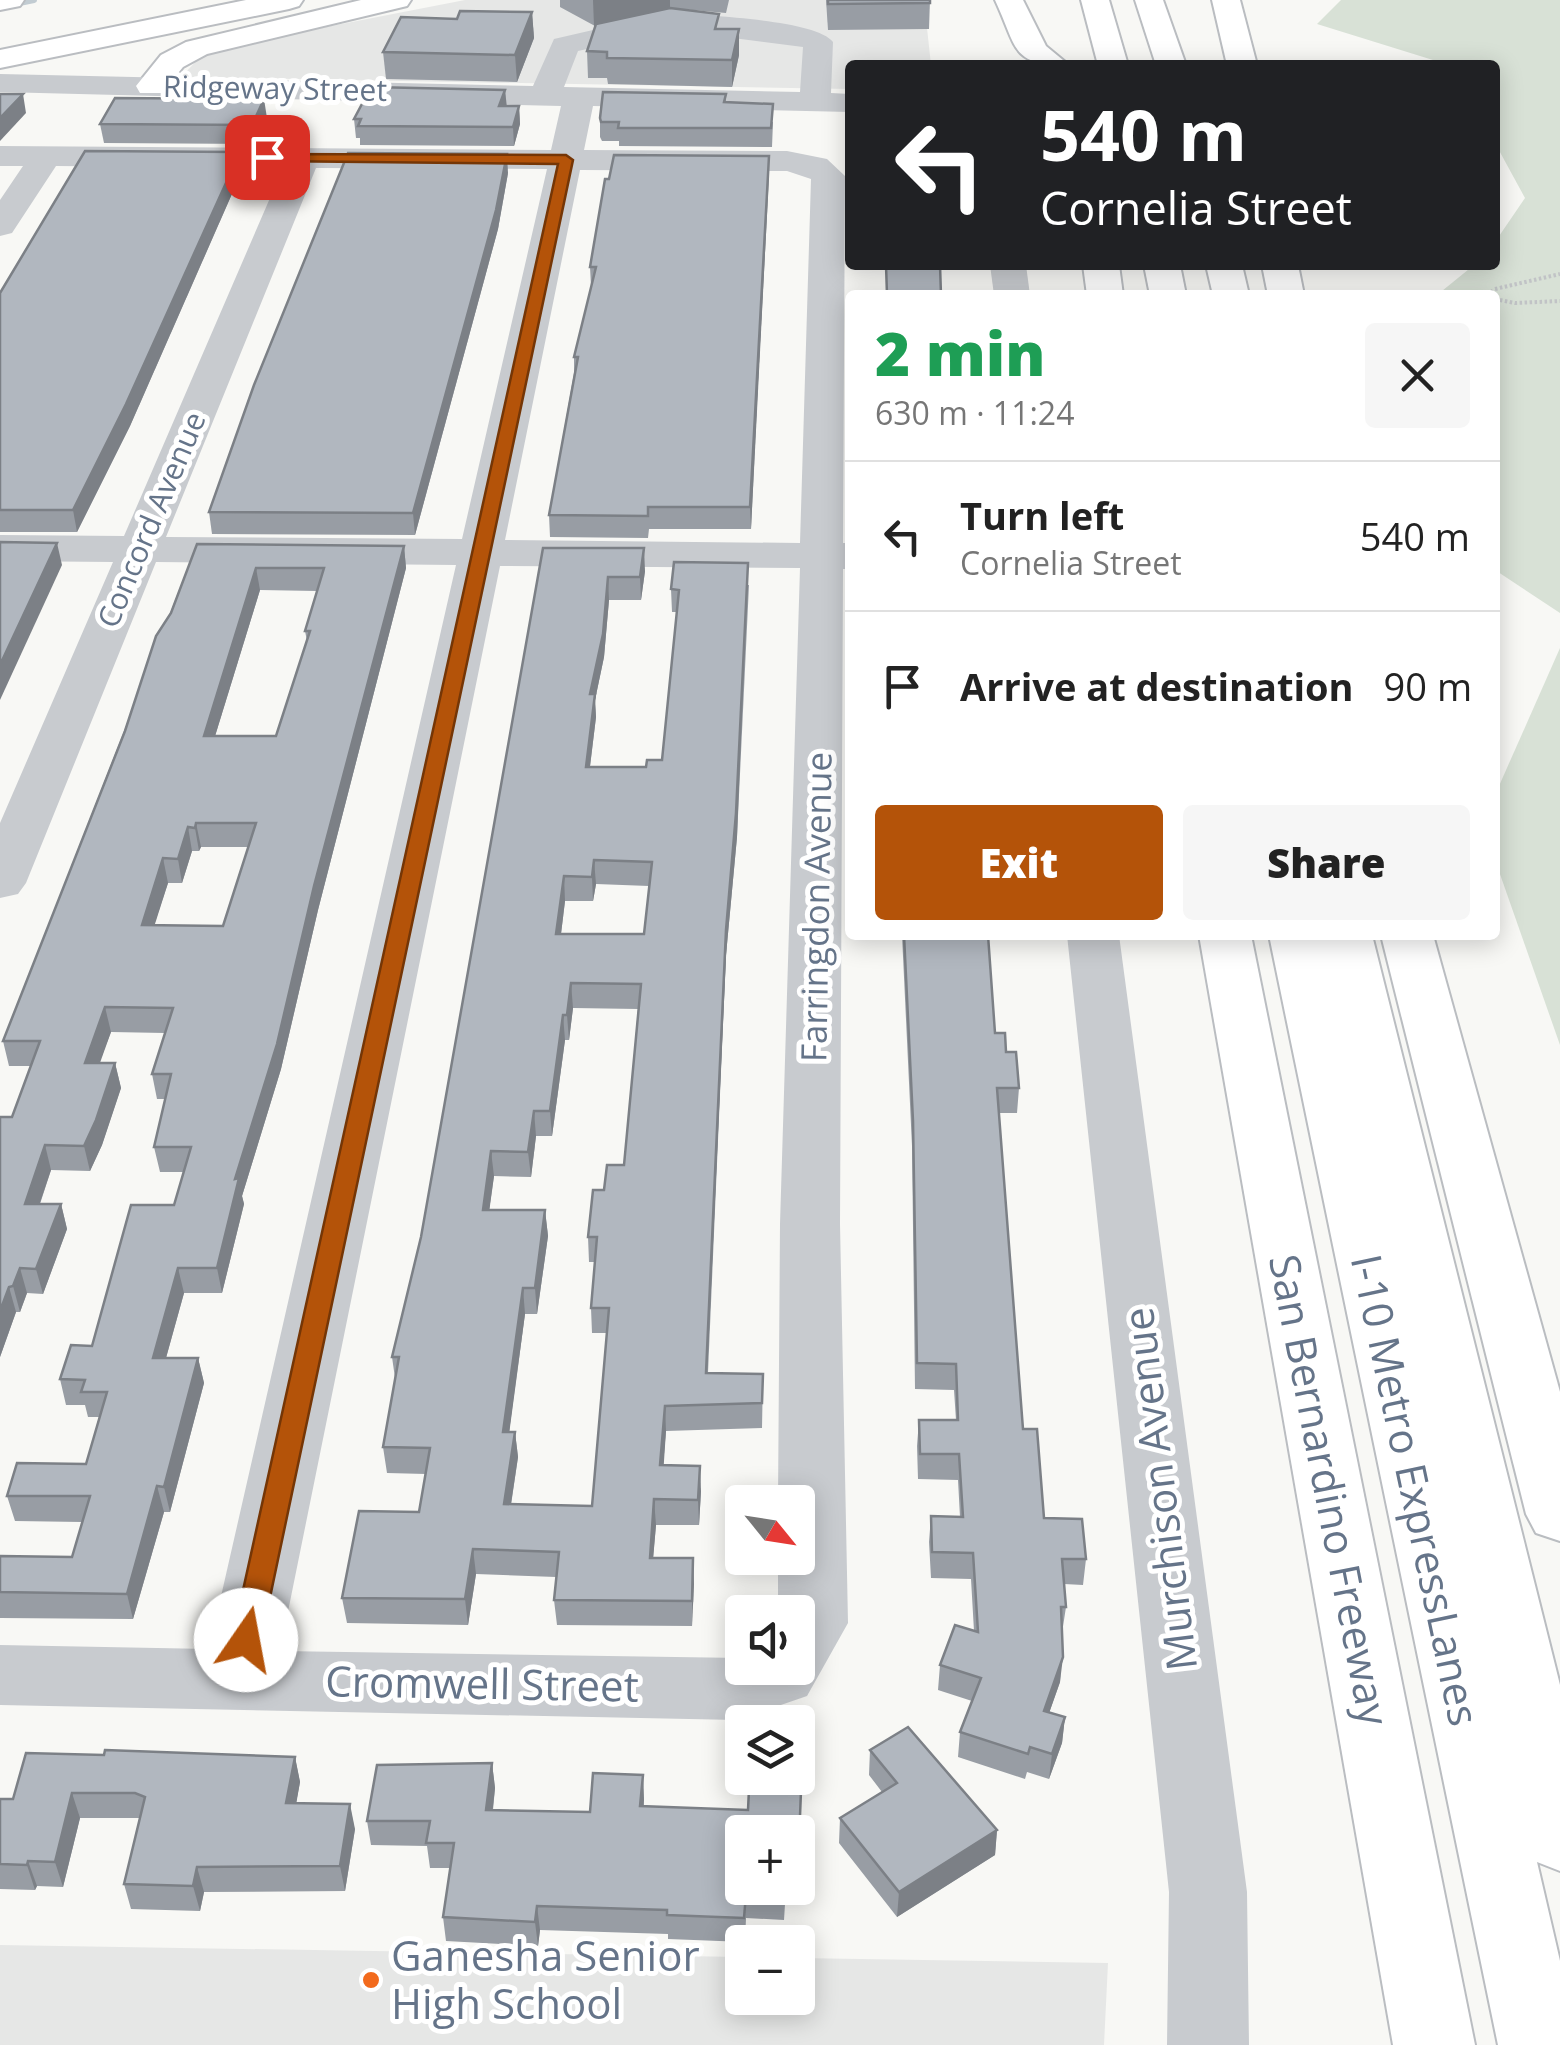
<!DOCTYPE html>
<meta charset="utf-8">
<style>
:root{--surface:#fff;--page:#f6f6f6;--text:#222;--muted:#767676;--line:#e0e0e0;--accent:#b45309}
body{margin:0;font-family:"Open Sans",sans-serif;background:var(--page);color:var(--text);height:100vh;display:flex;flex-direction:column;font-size:38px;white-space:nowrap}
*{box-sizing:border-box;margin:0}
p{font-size:32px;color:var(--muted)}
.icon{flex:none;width:55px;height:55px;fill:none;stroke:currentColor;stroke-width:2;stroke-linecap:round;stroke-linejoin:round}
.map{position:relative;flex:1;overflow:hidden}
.panel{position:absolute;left:845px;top:290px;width:655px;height:650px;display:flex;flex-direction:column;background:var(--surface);border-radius:10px;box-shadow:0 5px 25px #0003}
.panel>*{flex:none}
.guide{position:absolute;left:845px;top:60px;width:655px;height:210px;border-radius:10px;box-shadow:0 5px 25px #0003;background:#202124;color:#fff;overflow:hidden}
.needle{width:65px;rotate:120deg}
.buttons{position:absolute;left:725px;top:1485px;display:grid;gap:20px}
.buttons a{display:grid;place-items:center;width:90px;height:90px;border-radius:10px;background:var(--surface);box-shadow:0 5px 25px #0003;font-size:50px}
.pin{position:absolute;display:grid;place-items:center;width:85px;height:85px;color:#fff;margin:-42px;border-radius:20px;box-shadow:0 5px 15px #0006}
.me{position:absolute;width:110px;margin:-55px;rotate:12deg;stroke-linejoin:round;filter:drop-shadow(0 0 8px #0008)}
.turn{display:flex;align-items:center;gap:35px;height:210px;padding:0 30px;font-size:45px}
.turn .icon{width:130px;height:130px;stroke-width:2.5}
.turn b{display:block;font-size:70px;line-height:85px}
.round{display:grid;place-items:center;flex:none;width:105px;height:105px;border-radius:10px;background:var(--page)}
.summary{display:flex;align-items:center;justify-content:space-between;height:170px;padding:0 30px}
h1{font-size:60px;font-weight:800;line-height:75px;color:#1e9e55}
.cta{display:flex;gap:20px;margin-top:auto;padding:20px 30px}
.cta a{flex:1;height:115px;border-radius:10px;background:var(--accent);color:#fff;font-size:40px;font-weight:800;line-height:115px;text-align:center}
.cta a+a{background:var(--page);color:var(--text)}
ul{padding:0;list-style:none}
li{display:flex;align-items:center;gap:30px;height:150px;padding:0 30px;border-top:2px solid var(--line)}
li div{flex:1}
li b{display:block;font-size:38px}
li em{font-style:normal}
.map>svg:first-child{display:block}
</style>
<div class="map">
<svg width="1560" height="2045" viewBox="0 0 1560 2045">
<rect width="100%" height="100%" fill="#f8f8f5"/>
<g fill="#e6e7e6">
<polygon points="465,0 924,0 931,65 850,65 850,89 181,77 207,50"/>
<polygon points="0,1945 742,1957 742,1998 798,1998 798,1958 1108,1963 1104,2045 0,2045"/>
</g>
<g fill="#d8e1d6">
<polygon points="1341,0 1560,0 1560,613 1495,570 1495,295 1437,295 1474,265 1495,265 1495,242 1525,198 1495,143 1495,65 1449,65 1317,24"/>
<polygon points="1560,648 1560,1045 1495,860 1495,795"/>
</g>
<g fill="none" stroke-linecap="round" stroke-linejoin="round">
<polyline stroke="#c2ccd2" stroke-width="6" points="0,7 34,0"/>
<g stroke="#babdc1" stroke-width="4">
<g id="highway">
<polygon points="0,0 24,0 20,6 0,10"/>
<polygon points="246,0 303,0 299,6 289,9 0,68 0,50"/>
<polygon points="361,0 411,0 407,6 207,54 183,67 162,93 140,93 136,86 161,55 186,42"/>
<path d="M995,0H1023L1046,46L1069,65C1010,65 1018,49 995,0Z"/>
<polygon points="1081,0 1109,0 1128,65 1098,65"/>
<polygon points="1135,0 1163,0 1186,65 1156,65"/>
<polygon points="1212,0 1240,0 1257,65 1227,65"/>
<polygon points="1083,265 1119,265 1123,295 1087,295"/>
<polygon points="1144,265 1180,265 1186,295 1150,295"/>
<polygon points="1206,265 1242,265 1249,295 1213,295"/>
<polygon points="1262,265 1298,265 1304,295 1268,295"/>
<polygon points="1199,935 1251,935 1475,2045 1393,2045"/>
<polygon points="1269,935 1372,935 1560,1685 1560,1871 1537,1862 1560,1961 1560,2045 1498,2045"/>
<polygon points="1381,935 1433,935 1560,1392 1560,1541 1536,1533 1526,1514"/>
</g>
</g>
<g stroke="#c1c3c6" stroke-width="4" stroke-dasharray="2.5 2.5" stroke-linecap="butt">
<polyline points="1487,295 1495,289 1560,274"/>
<polyline points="1495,299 1515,303 1560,301"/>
</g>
<g fill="#c8cbcf" fill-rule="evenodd">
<path d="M671,12C702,16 816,19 833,42L831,93L850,94V112L593,106L584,150L787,151L827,159L845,176L843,543H850V569H843L840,1224L848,1623L807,1696L737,1720L0,1705V1645L209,1649L456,565L156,562L26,883L18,894L0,898V823L113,562L0,561V535L124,536L283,168L56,166L12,233L0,236V200L23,166H0V146L551,150L561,106L0,92V74L533,86L554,39ZM671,30L803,47L800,92L564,87L578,51ZM316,168L547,169L462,539L166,537ZM580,170L787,171L811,179L800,543L505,540ZM500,566L800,568L780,1224L778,1502H798V1558H778V1612H798V1668H742V1658L280,1651Z"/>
<polygon points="990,265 1026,265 1030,295 994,295"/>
<polygon points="1067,935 1119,935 1247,1892 1249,2045 1167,2045 1169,1892"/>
</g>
<use href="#highway" fill="#fff" fill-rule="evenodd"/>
</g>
<g fill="#989da4" fill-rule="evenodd">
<polygon points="560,0 729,0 726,13 681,9 719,29 739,55 732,87 608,84 607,78 588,78 587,51 595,26 560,7"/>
<polygon points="826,0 930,0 929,29 828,30"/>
<polygon points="532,12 534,38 517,82 386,79 383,52 457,19"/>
<polygon points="505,90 506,106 519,106 520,124 514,146 360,145 360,138 356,138 354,119"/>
<polygon points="726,94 726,102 773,122 772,147 619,146 619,141 602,141 600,137 600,118"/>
<polygon points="267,118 255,144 104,143 100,124"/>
<polygon points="769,156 751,529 649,529 648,538 550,537 549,515 574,373 574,357 591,286 590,267"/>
<polygon points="242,171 130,426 77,532 0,532 0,293"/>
<polygon points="508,173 498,229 415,535 212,534 209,512"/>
<path d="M197,544L404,546L406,568L318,910L281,1069L242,1196L244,1204L222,1293H184L166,1358H198L204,1383L170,1512H164L133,1619L0,1618V1556L72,1557L82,1522L15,1521L7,1496L86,1464L99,1417H88L85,1405H66L60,1379L92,1346L174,1205L183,1172H160L154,1147L165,1099H157L152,1074L165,1033L111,1032L99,1063H115L121,1088L102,1145L90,1171L51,1170L40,1204H61L67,1229L43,1294L27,1293L20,1312H16L0,1357L12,1117L31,1066H9L3,1041ZM260,590L317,591L305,631L307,641L276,736H215ZM201,847H248L223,926L154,925L168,883H182L192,851H199Z"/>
<path d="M543,548L645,571L641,600H609L604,657L595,700L596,717L590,767H646L662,760L677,612H672L671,589L749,585L737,837L726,955L708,1373L763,1374L762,1428L666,1431L663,1465L701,1491L699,1525H656L653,1558H693L692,1626L557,1625L554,1600L556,1577L476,1574L468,1625L347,1623L342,1598L419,1512L426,1474L387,1473L383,1447L395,1378L392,1357L421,1237ZM596,884L649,886L644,934H561L565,901H593ZM573,1008L638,1009L624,1165L604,1190L588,1237L589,1262H595L591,1308L592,1333H607L592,1506L511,1505L518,1457L515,1432H509L525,1314H537L548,1236L545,1210H489L494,1176L531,1177L536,1136H552L565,1040H569Z"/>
<polygon points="902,935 988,935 995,1033 1006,1052 1019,1088 1017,1113 999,1113 1023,1429 1044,1518 1086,1559 1083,1585 1064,1584 1066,1607 1062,1633 1060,1682 1049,1713 1065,1717 1062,1743 1049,1779 1027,1772 1025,1779 958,1757 960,1732 972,1701 938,1690 940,1665 974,1631 971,1579 931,1578 929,1542 931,1516 960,1517 958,1480 918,1479 917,1446 919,1420 956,1420 954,1390 915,1389 912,1146"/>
<polygon points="870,1750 997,1830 995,1855 897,1917 839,1843 840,1818 882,1792 869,1775"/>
<polygon points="104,1755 295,1757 300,1782 296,1803 355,1829 345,1891 204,1892 200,1911 131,1909 124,1884 140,1818 80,1818 63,1887 37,1886 35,1890 0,1889 0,1799 13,1799"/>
<polygon points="492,1763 495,1788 493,1810 590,1812 643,1775 644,1807 748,1810 801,1791 799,1865 798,1865 798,1832 742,1832 742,1888 786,1888 784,1920 746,1918 745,1942 668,1939 668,1934 540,1930 538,1946 446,1941 443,1917 450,1868 430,1868 427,1846 371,1845 367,1821"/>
</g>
<g fill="#7c8086">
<polygon points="593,0 670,0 670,8 594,26"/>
<polygon points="532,12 534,38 517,82 515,55"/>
<polygon points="739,29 739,55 732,87 732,60"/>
<polygon points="505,90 507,108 499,106"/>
<polygon points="23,94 26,113 0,141 0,118"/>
<polygon points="264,99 267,118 255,144 252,125"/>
<polygon points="519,106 520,124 514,146 513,127"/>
<polygon points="240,152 242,171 130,426 77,532 73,510"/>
<polygon points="507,154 508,173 498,229 415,535 413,513"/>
<polygon points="769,156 769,175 751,529 750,507"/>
<polygon points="57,543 62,565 0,700 0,665"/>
<polygon points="404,546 406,568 318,910 281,1069 242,1196 244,1204 222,1293 217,1268 235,1179"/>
<polygon points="644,548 645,571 641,600 640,577"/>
<polygon points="748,563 737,837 726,955 706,1398 706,1373 726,930"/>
<polygon points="256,568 260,590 208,759 204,736"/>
<polygon points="608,577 609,600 604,657 595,700 596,717 587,790 586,767 590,694"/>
<polygon points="196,823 201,847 199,851 195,828"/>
<polygon points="188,827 192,851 182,883 178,859"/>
<polygon points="163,858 168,883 147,949 142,925"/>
<polygon points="594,860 596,884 593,901 592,877"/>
<polygon points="564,876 565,901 558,958 556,934"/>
<polygon points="571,983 573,1008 569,1040 567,1015"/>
<polygon points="105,1007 111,1032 91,1088 85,1063"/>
<polygon points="563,1015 565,1040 552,1136 550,1111"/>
<polygon points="115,1063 121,1088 102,1145 90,1171 84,1146"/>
<polygon points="534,1111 536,1136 531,1177 528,1152"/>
<polygon points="45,1145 51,1170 31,1229 25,1204"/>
<polygon points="491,1151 494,1176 486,1235 483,1210"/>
<polygon points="61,1204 67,1229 43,1294 36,1269"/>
<polygon points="545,1210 548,1236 537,1314 535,1288"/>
<polygon points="20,1268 27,1293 20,1312 13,1286"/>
<polygon points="178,1268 184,1293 159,1383 153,1358"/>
<polygon points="9,1287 16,1312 0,1357 0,1311"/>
<polygon points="523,1288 525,1314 506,1457 503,1432"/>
<polygon points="198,1358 204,1383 170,1512 164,1487"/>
<polygon points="665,1406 666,1431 662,1491 660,1465"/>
<polygon points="515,1432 518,1457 507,1530 504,1504"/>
<polygon points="700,1466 701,1491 699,1525 698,1500"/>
<polygon points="157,1486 164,1512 133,1619 127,1594"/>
<polygon points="654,1499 656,1525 651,1583 650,1558"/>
<polygon points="473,1549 476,1574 468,1625 465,1599"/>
<polygon points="693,1558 694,1584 692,1626 692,1601"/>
<polygon points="1063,1657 1060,1682 1041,1736 1044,1711"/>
<polygon points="1065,1717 1062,1743 1049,1779 1052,1754"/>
<polygon points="295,1757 300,1782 292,1828 286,1803"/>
<polygon points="492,1763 495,1788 490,1834 486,1810"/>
<polygon points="643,1775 644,1800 641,1831 640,1806"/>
<polygon points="72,1793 80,1818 63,1887 55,1862"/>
<polygon points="350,1804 355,1829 345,1891 340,1866"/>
<polygon points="997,1830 995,1855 897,1917 899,1892"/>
<polygon points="28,1861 37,1886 35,1890 27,1865"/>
<polygon points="197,1867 204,1892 200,1911 193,1886"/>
<polygon points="537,1906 540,1930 538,1946 535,1922"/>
</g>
<g fill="#b1b7bf" stroke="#7c8086" stroke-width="2.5" fill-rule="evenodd">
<polygon points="828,0 930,0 930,3 828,4"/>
<polygon points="670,8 719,14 715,29 739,29 732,60 607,58 607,52 587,51 596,24"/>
<polygon points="460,11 532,12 515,55 383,52 401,17 457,19"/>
<polygon points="371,87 505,90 499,106 519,106 513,127 358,126 361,119 354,119"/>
<polygon points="603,92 726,94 724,102 773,104 771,128 618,128 619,122 601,122 600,118"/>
<polygon points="0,94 23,94 0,118"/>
<polygon points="115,98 264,99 252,125 100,124"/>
<polygon points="85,151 240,152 126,404 73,510 0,510 0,293"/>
<polygon points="348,153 507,154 496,210 413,513 209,512 254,385"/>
<polygon points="614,155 769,156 750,507 648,507 648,516 549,515 578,357 574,357 596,267 590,267 605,179 609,179"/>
<polygon points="886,265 940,265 941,295 887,295"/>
<polygon points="0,542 57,543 0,665"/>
<path d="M197,544L404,546L314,886L277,1044L235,1179L239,1178L217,1268H178L153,1358H198L164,1487L157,1486L127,1594L0,1592V1556L72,1557L90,1496H7L17,1463L86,1464L107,1392H81L85,1380L60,1379L71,1345L92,1346L131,1205H174L191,1147H154L171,1074H152L173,1008L105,1007L85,1063H115L96,1120L84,1146L45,1145L25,1204H61L36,1269L20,1268L13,1286L9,1287L0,1311V1117H12L40,1041H3L125,731L156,636L171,613ZM256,568H324L305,631H310L276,736H204ZM196,823H256L223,926L142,925L163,858L178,859L188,827L195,828Z"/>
<path d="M543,548H644L640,577H608L603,634L590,694H595L586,767H646L647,760H662L679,590L671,589L674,562L748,563L736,813L726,930L706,1373L763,1374L762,1403L665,1406L660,1465L700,1466L698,1500L654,1499L650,1558H693L692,1601L554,1600L559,1552L473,1549L465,1599L342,1598L359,1511L419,1512L430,1448L383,1447L399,1357H392L421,1237ZM594,860L652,862L644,934H556L564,876L592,877ZM571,983L641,984L624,1165H607L604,1190H593L588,1237H597L591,1308H609L592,1506L504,1504L515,1432H503L523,1288H535L545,1210H483L491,1151L528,1152L534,1111H550L563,1015H567Z"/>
<polygon points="904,935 988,935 995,1033 1005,1033 1006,1052 1016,1052 1019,1088 997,1088 1023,1429 1037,1429 1044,1518 1082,1519 1086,1559 1062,1559 1066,1607 1061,1607 1063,1657 1044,1711 1065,1717 1052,1754 1030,1747 1028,1754 960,1732 981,1678 940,1665 955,1625 978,1632 973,1553 932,1552 931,1516 963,1517 959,1454 920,1454 919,1420 958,1420 956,1364 917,1363 913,1121"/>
<polygon points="908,1727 997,1830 899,1892 840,1818 897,1783 870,1750"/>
<polygon points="105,1750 295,1757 286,1803 350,1804 340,1866 197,1867 193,1886 124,1884 145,1797 135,1793 72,1793 55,1862 28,1861 27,1865 0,1864 0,1799 13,1799 26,1753 104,1755"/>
<polygon points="492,1763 486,1810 590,1812 593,1773 643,1775 640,1806 748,1810 749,1789 801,1791 799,1841 798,1841 798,1832 742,1832 742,1888 785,1888 784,1896 746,1894 744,1918 667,1915 667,1910 537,1906 535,1922 443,1917 454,1843 426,1843 430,1821 367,1821 377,1765"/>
</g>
<polygon fill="#b45309" stroke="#753606" stroke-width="2.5" points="262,154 566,155 573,160 261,1640 257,1649 246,1652 236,1649 232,1640 558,164 267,161 262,160"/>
<circle fill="#f26a1c" stroke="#fff" stroke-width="4" cx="371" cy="1980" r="10"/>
<g text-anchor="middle" stroke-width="10" stroke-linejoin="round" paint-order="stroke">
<g font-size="30" fill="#657489" stroke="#fff">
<text transform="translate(275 89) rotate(1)" y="10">Ridgeway Street</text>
<text transform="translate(152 520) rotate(-67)" y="10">Concord Avenue</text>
</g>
<g font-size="35" fill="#657489" stroke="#fff">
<text transform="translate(817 907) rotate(-89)" y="12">Farringdon Avenue</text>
</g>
<g font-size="42" fill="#657489" stroke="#fff">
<text transform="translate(1160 1489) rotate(-97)" y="15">Murchison Avenue</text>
<text transform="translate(1329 1490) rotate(79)" y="15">San Bernardino Freeway</text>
<text transform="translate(1415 1490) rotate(78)" y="15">I-10 Metro ExpressLanes</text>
<text transform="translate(482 1684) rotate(1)" y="15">Cromwell Street</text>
</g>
<g font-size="42" fill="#657489" stroke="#fff" text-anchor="start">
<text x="391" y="1971">Ganesha Senior<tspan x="391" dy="48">High School</tspan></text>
</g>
</g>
</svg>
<div class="buttons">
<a><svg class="needle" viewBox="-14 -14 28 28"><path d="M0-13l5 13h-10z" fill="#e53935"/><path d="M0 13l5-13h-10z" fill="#767676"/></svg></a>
<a><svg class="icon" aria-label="sound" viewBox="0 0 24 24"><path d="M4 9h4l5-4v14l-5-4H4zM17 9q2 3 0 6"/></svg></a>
<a><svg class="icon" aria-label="layers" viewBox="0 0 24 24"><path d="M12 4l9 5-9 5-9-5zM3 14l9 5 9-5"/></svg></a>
<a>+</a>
<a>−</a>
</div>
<div class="pin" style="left:267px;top:157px;background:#d93025"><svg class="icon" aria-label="arrive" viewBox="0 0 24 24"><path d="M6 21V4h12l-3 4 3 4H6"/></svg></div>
<svg class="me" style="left:246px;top:1640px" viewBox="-20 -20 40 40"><circle r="19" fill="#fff"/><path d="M0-13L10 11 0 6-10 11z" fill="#b45309"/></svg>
<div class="guide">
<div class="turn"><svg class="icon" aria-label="left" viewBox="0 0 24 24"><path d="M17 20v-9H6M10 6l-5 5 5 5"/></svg><div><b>540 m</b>Cornelia Street</div></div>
</div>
<section class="panel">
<div class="summary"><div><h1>2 min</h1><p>630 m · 11:24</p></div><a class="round"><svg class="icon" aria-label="close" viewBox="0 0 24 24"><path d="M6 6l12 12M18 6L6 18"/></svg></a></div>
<ul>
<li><svg class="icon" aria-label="left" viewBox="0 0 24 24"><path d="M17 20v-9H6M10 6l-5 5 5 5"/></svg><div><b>Turn left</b><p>Cornelia Street</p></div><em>540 m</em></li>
<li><svg class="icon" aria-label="arrive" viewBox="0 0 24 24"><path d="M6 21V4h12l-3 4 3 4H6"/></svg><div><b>Arrive at destination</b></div><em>90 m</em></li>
</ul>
<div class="cta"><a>Exit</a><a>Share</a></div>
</section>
</div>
